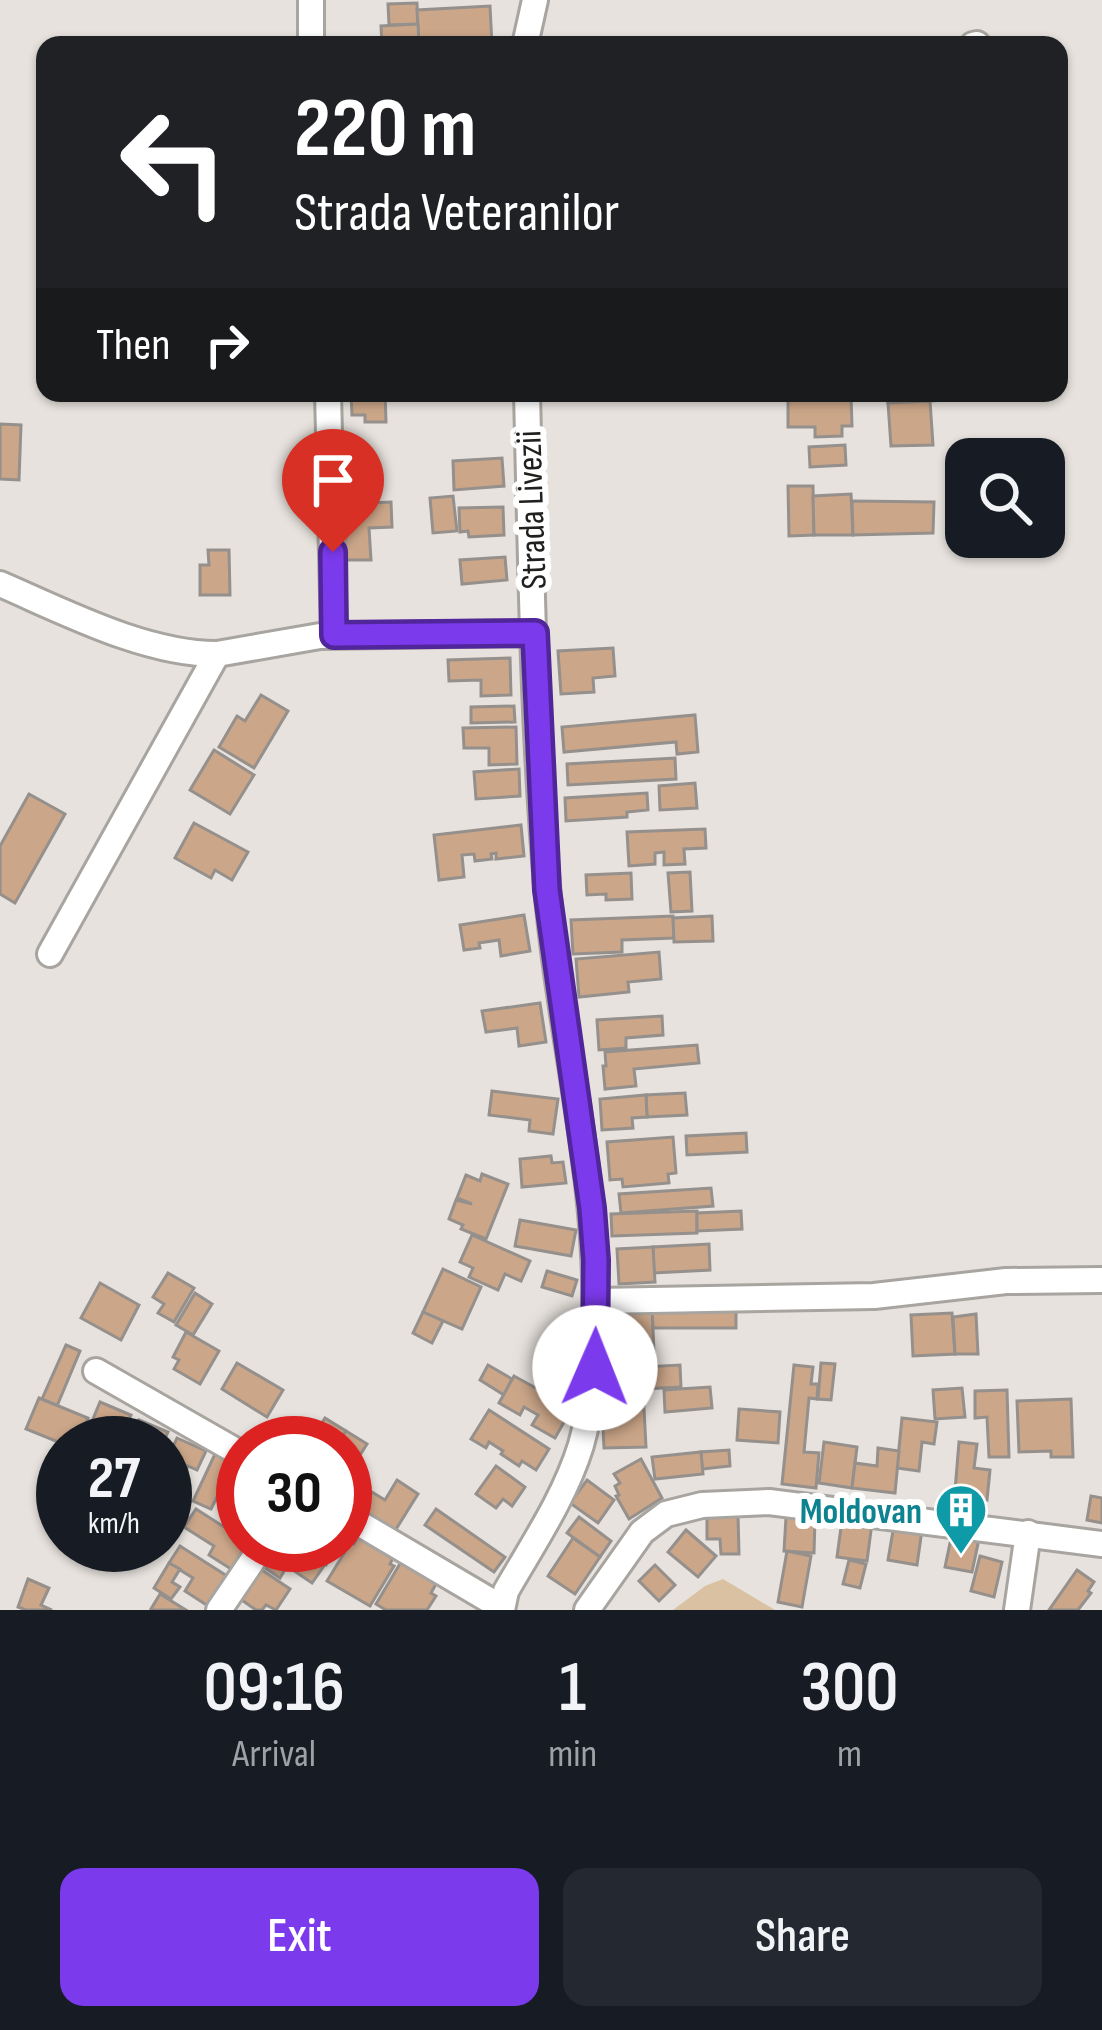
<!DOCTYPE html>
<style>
:root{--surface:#171b24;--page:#242831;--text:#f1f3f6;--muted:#9ea1a6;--accent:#7c3aed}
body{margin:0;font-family:"Sofia Sans Condensed",sans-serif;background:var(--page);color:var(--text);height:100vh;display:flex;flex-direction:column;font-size:45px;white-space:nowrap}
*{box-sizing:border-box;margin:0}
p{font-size:39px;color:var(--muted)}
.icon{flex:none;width:66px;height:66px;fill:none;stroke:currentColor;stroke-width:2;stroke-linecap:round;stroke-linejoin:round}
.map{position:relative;height:1610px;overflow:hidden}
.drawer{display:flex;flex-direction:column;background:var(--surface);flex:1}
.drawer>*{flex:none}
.banner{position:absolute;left:36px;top:36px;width:1032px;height:366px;border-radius:24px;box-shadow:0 3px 9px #0004;background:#202124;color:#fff;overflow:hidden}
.fabs{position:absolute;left:945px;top:438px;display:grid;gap:24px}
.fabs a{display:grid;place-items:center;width:120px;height:120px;border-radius:24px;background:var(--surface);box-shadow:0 3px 9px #0004;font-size:60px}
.speed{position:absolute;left:36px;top:1416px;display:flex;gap:24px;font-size:60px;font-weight:700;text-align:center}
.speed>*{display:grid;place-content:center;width:156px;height:156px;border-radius:50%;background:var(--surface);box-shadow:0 3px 9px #0004;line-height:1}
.speed small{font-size:30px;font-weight:400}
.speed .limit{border:18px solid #d22;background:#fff;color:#111}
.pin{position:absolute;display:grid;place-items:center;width:102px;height:102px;color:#fff;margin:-123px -51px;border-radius:50% 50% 50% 0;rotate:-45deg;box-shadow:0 0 12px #0007}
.pin .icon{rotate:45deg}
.me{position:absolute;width:132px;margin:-66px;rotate:1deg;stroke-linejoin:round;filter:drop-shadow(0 0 9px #0008)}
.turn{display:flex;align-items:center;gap:42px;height:252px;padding:0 60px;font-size:54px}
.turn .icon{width:156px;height:156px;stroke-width:2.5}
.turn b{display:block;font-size:84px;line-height:102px}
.then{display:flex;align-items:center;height:114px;padding:0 60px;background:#0003;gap:24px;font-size:45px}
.eta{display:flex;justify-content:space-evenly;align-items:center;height:204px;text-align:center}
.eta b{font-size:72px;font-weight:600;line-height:84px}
.button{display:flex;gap:24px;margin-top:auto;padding:24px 60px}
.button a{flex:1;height:138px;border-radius:24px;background:var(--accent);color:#fff;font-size:48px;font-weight:600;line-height:138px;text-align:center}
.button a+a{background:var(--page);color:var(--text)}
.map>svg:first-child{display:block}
</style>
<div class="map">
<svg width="1102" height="1610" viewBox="0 0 1102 1610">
<rect width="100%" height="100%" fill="#e7e2dd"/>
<polygon fill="#d9c1a2" points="723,1579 775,1610 673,1610 705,1586"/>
<g fill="#cba689" stroke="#95908c" stroke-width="3">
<polygon points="417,3 418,24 389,25 388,4"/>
<polygon points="490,6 492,45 419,45 417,10"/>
<polygon points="418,24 419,45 382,45 381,26"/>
<polygon points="351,393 385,393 386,422 365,422 365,415 352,415"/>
<polygon points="788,393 860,393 860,396 851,396 852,426 842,426 842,436 815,437 815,427 788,427"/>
<polygon points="888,393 1031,393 1031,396 888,403"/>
<polygon points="930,401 933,445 891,446 888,403"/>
<polygon points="0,424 21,425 19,480 0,479"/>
<polygon points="845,445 846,465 810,467 809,447"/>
<polygon points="502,458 504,486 454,490 453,461"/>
<polygon points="788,486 813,486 814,535 789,536"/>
<polygon points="851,494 853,535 814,535 813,496"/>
<polygon points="453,496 457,531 433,533 430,498"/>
<polygon points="852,501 934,502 933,533 853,535"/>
<polygon points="391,502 392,527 369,528 371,560 346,560 343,504"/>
<polygon points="503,507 504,535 469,537 468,531 460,532 459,508"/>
<polygon points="208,550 229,550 230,595 200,595 200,565 209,565"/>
<polygon points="505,557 507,580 462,584 460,560"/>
<polygon points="613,648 615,676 593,678 594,692 561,694 558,651"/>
<polygon points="510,658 511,695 481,696 481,680 449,681 448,660"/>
<polygon points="261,695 288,711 254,768 219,747 237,716 245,721"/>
<polygon points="514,706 515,722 471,723 471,707"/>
<polygon points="695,715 698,752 677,754 676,742 564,752 562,727"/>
<polygon points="516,727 517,764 489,765 489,748 464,748 463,728"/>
<polygon points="214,750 254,775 230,814 190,790"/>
<polygon points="675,758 676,779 568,785 567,764"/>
<polygon points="519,769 520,796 476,799 474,772"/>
<polygon points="695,783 697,808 660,810 659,786"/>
<polygon points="647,793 648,810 627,812 627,817 566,821 565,798"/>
<polygon points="29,794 65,814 15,903 0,894 0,846"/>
<polygon points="194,823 248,852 232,880 215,870 211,878 175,858"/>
<polygon points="521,825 524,856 496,859 496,853 491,854 492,859 475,861 474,854 462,855 464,877 439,880 434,835"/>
<polygon points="705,829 706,848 684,849 685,864 664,865 664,852 655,853 655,864 629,866 627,832"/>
<polygon points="690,872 692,911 671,912 668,873"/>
<polygon points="631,873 632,899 606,900 606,894 587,895 586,875"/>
<polygon points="524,915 530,951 501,956 499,940 479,943 480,948 464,950 460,925"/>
<polygon points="673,916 674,938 622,940 622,952 573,954 571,920"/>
<polygon points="712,916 713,941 674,942 673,918"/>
<polygon points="659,952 661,979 628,982 629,992 579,997 576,959"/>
<polygon points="540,1003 546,1042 519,1046 517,1028 486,1032 482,1011"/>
<polygon points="662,1016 663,1035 626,1038 626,1048 599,1050 597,1020"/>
<polygon points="697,1045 699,1063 634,1069 636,1086 605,1089 603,1066 606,1066 605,1052"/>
<polygon points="492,1091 558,1099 553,1134 529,1131 530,1120 489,1115"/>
<polygon points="685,1093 687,1115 647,1117 646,1095"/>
<polygon points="646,1095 647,1117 632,1118 633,1128 602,1130 600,1099"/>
<polygon points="746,1133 747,1152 687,1155 686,1136"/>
<polygon points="673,1137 676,1173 668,1174 669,1183 623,1187 622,1179 610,1180 607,1142"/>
<polygon points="551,1156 552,1163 563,1162 566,1183 522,1187 520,1159"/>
<polygon points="482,1174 508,1184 486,1239 461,1229 463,1225 449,1219 456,1200 472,1204 457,1198 466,1175 480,1181"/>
<polygon points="711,1188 713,1206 621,1213 619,1194"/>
<polygon points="697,1211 697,1233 612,1236 611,1214"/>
<polygon points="741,1211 742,1229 697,1231 697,1213"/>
<polygon points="520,1220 576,1230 571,1256 515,1246"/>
<polygon points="472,1235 530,1261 521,1281 505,1274 498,1290 469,1277 473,1268 460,1262"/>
<polygon points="709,1244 710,1270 654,1273 653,1247"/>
<polygon points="653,1247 655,1282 619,1284 617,1249"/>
<polygon points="443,1269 481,1287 462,1329 423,1312"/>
<polygon points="547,1271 577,1280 572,1296 542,1287"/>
<polygon points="168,1273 194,1288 174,1322 158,1313 164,1304 153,1297"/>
<polygon points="100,1283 139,1305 121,1340 81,1318"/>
<polygon points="195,1293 212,1304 193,1335 176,1325"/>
<polygon points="652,1305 654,1353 625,1354 625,1342 611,1342 609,1307"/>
<polygon points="652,1305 736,1305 736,1328 653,1328"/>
<polygon points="423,1312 443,1321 432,1343 413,1333"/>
<polygon points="952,1313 955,1354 913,1356 911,1315"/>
<polygon points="976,1314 978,1354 955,1354 953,1317"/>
<polygon points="186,1332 219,1351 200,1384 174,1369 179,1360 173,1357"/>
<polygon points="66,1345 80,1351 57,1406 42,1399"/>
<polygon points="237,1363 283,1390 267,1417 222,1389"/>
<polygon points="821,1363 835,1364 831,1400 818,1399"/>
<polygon points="488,1365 512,1379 504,1395 480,1380"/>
<polygon points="680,1365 681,1387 643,1389 644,1406 606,1408 606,1369"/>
<polygon points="794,1365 813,1367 811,1384 818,1384 817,1399 809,1398 804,1452 819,1453 816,1488 782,1484"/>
<polygon points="514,1376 572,1408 555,1438 532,1425 538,1415 524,1407 520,1415 499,1403"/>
<polygon points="710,1387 712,1408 665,1412 664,1390"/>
<polygon points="962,1388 965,1417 935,1419 933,1390"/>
<polygon points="1007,1390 1009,1457 989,1457 987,1417 975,1418 975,1391"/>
<polygon points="39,1398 88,1418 78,1443 63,1444 26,1429"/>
<polygon points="1071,1399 1073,1457 1051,1457 1051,1451 1019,1452 1017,1401"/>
<polygon points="100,1402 131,1415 120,1440 111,1436 108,1443 83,1443"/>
<polygon points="644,1409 646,1447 604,1448 603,1428 609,1427 608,1411"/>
<polygon points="739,1409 780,1412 778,1443 737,1440"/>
<polygon points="489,1410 549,1449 536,1470 522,1461 519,1466 501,1454 503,1451 489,1442 486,1448 471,1439"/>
<polygon points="325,1418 346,1431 338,1443 309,1443"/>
<polygon points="902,1418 937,1422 934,1444 922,1442 919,1471 897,1468"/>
<polygon points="139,1420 168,1432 163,1443 130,1443"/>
<polygon points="346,1431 367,1444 345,1479 345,1443 338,1443"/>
<polygon points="177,1438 206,1451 197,1470 188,1466 165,1519 165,1465"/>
<polygon points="824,1442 857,1447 852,1488 819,1483"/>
<polygon points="959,1442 977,1444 974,1468 990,1470 987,1500 977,1499 976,1505 954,1503"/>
<polygon points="878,1448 899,1451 895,1493 852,1488 855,1463 877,1466"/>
<polygon points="729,1450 730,1466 702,1469 701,1452"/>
<polygon points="701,1452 703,1474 655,1479 652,1457"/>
<polygon points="215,1454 243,1467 243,1472 236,1487 230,1484 223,1499 217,1497 211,1509 193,1501"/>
<polygon points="641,1459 662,1498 629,1519 616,1496 619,1495 615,1486 620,1483 614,1474"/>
<polygon points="496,1466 525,1487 512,1506 503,1499 496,1508 476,1494"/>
<polygon points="397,1480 418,1494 393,1534 359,1513 372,1492 385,1500"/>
<polygon points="587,1480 614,1500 598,1523 570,1503"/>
<polygon points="243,1490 243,1529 227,1521"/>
<polygon points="1091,1496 1102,1498 1102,1523 1087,1520"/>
<polygon points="196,1509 243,1539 243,1545 246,1545 231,1569 209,1555 214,1546 184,1527"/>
<polygon points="436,1509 505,1557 494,1572 425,1525"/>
<polygon points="707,1515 738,1515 739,1554 721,1554 720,1539 707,1539"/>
<polygon points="579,1517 611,1541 600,1557 567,1533"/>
<polygon points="786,1517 815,1519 814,1553 784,1551"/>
<polygon points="842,1520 872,1523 867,1561 837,1557"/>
<polygon points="894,1525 922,1530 917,1565 888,1560"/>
<polygon points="686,1530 716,1556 698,1577 668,1552"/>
<polygon points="961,1534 979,1539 972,1572 945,1567 950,1543 959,1545"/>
<polygon points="358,1537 393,1558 390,1564 394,1566 370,1606 327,1581 351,1542 354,1544"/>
<polygon points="573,1538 600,1557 575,1594 548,1576"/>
<polygon points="270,1545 293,1545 324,1566 312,1583 287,1566 280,1578 258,1563"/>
<polygon points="318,1545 339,1545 326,1565 312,1556"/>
<polygon points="180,1546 227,1576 208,1606 185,1591 193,1578 169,1563"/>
<polygon points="787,1551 811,1556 802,1607 778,1602"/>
<polygon points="980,1556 1002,1562 994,1597 971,1591"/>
<polygon points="849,1560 866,1564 860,1588 843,1584"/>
<polygon points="401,1562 436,1584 431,1593 436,1596 427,1610 386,1610 376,1604"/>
<polygon points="169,1563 180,1569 172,1582 180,1587 171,1599 154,1588"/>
<polygon points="655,1565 675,1585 659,1601 639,1581"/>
<polygon points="256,1566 290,1589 276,1610 266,1605 262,1610 256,1610 236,1596"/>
<polygon points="1077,1570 1094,1582 1088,1591 1091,1593 1078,1610 1049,1610"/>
<polygon points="28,1579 49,1588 41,1605 52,1610 26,1610 18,1607"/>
<polygon points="160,1594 186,1610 153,1610 151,1609"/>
</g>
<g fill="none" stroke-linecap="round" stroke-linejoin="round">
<g stroke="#a8a49f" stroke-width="30">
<g id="minor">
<polyline points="311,0 311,45"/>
<polyline points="525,45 535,0"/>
<polyline points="973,45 977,44"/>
<polyline points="328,393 334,635"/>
<path d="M0,584C65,612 145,654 217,654L320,636L535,633"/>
<polyline points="50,954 217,654"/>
<polyline points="596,1301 874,1296 1006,1281 1102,1280"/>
<polyline points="96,1371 243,1455"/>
<polyline points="345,1515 501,1607"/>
<polyline points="219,1610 263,1545"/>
<path d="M502,1610L506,1591C533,1544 565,1497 581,1445C592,1406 594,1369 595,1328C600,1178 559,1034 547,885C533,722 531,557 527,393"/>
<polyline points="587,1610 642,1532 666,1514 702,1505 769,1502 1102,1544"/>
<polyline points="1017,1610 1028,1533"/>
</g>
</g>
<use href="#minor" stroke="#fff" stroke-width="24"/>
</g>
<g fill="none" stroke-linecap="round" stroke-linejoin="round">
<g stroke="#51269a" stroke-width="30">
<polyline id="route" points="333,552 334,635 535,633 547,890 592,1208 596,1260 595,1368"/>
</g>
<use href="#route" stroke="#7c3aed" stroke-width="21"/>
</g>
<defs>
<g id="building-pin" transform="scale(2.7)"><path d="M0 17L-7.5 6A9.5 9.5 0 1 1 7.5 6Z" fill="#0f9aa8" stroke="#fff"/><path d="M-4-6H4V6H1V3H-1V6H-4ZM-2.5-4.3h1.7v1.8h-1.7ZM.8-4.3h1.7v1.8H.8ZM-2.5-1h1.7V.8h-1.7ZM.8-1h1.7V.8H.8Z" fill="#fff"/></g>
</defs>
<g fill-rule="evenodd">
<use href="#building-pin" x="961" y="1510"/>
</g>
<g text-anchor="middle" stroke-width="12" stroke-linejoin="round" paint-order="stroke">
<g font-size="36" fill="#21201e" stroke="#fff">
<text transform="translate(530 510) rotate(-92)" y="13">Strada Livezii</text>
</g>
<g font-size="36" font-weight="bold" fill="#0d838f" stroke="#fff" text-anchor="end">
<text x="922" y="1523">Moldovan</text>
</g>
</g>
</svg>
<div class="fabs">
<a><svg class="icon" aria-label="search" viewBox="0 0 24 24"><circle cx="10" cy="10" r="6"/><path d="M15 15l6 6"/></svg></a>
</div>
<div class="speed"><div>27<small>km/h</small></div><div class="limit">30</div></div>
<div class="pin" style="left:333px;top:552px;background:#d93025"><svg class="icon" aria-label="arrive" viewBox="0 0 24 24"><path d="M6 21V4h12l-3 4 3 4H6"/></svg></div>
<svg class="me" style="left:595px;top:1368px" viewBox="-20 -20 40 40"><circle r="19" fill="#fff"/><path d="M0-13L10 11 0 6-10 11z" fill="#7c3aed"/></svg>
<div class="banner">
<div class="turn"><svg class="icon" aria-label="left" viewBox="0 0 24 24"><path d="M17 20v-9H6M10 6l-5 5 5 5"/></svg><div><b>220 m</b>Strada Veteranilor</div></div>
<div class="then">Then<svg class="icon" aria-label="right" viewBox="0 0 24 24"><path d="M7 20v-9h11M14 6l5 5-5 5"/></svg></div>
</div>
</div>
<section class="drawer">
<div class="eta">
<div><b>09:16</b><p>Arrival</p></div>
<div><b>1</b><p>min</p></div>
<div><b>300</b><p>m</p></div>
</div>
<div class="button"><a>Exit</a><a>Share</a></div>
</section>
